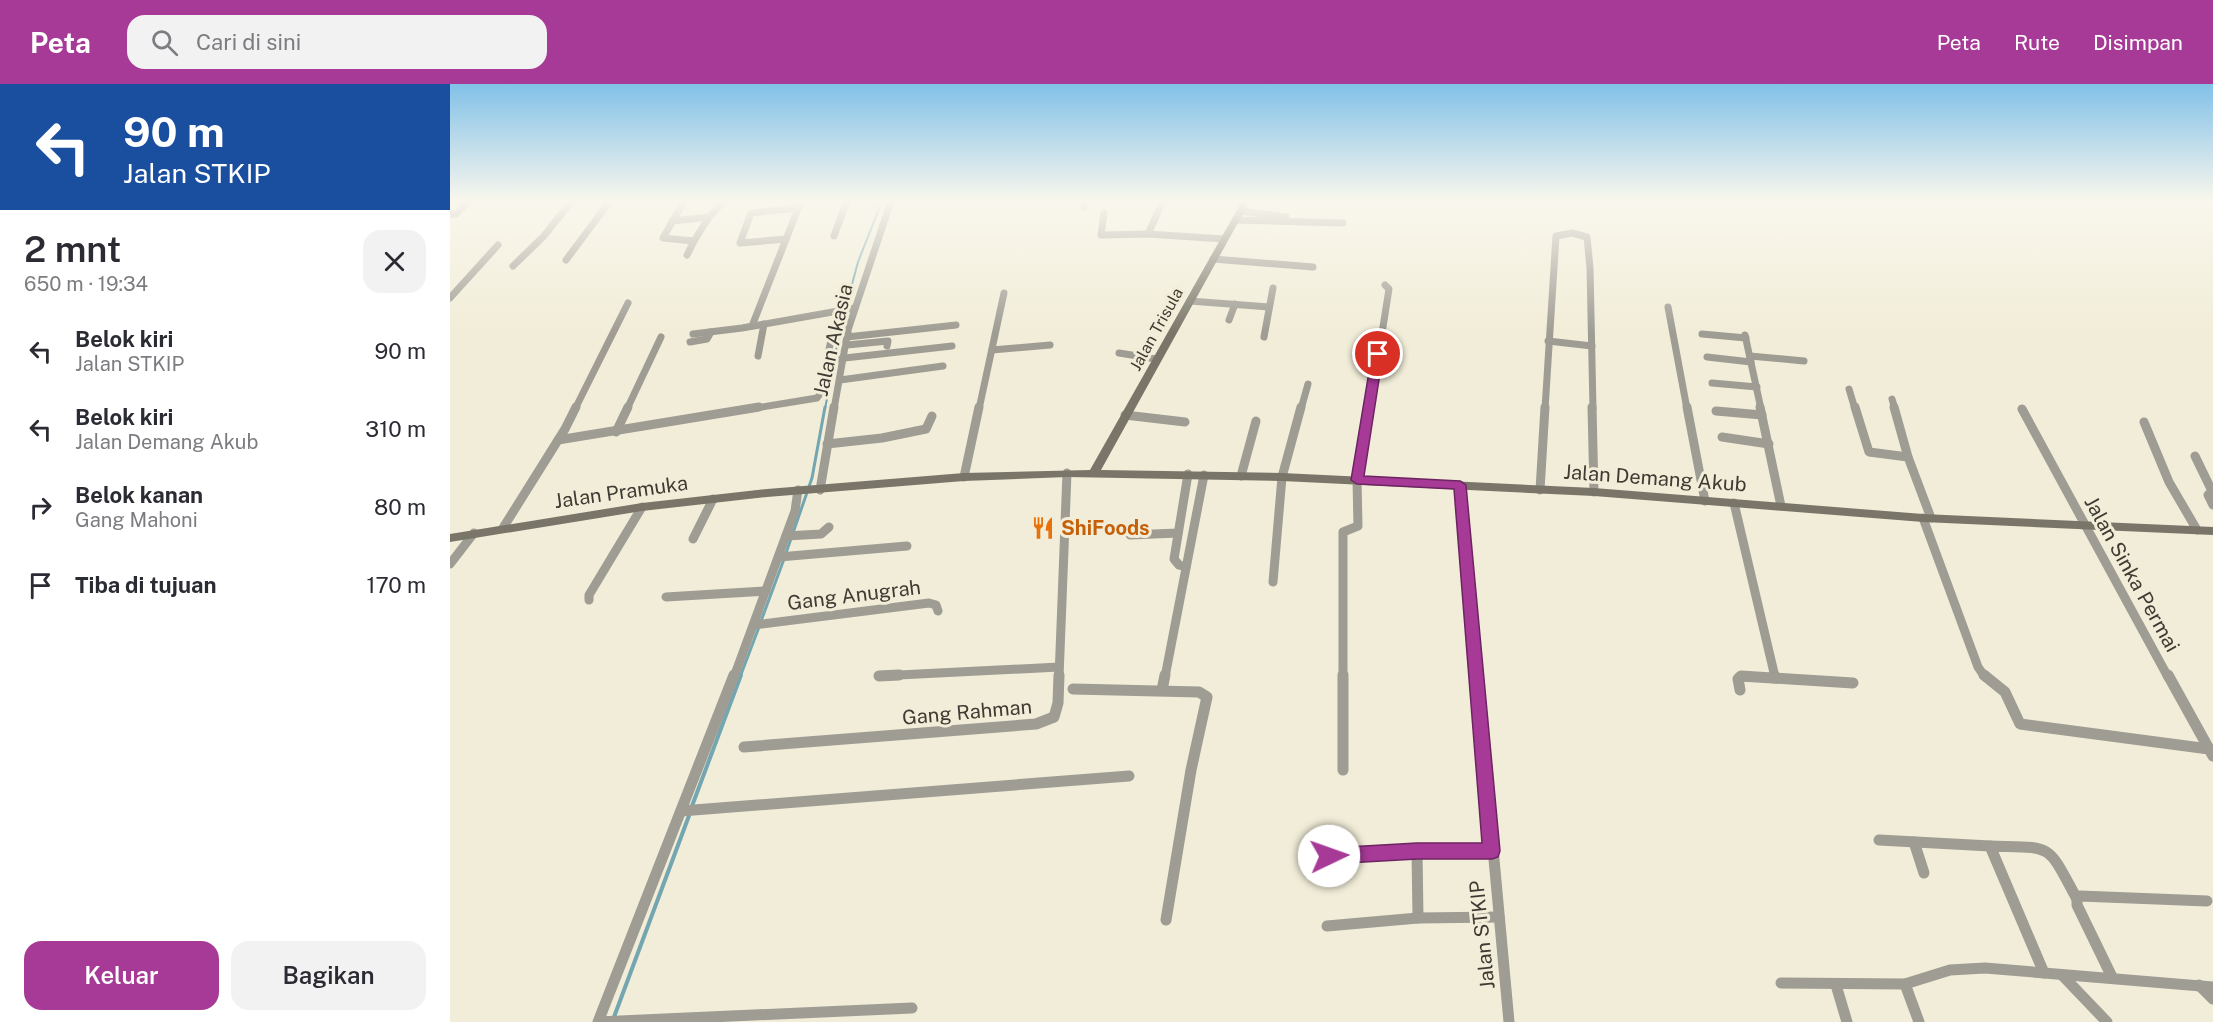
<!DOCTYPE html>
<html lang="id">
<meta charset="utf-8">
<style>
:root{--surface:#fff;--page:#f2f2f3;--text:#2b2b33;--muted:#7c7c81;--accent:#a73997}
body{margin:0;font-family:"Public Sans",sans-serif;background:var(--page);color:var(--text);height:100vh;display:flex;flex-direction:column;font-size:22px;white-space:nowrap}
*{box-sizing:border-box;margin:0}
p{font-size:20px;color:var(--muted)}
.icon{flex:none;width:33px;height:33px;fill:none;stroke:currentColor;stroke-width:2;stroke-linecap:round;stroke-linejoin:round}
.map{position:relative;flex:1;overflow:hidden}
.side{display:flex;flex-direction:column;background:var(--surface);width:450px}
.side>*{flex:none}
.top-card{background:#1a4fa0;color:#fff;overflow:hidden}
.pin{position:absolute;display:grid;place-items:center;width:51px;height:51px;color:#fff;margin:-26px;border:3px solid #fff;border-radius:50%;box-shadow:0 2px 6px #0007}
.me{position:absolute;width:66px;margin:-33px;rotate:87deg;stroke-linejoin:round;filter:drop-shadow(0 0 4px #0008)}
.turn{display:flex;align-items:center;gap:21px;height:126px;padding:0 24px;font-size:27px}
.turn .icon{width:78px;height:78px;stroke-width:2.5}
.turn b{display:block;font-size:42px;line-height:51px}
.round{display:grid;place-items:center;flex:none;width:63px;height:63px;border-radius:18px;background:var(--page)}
.overview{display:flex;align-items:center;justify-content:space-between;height:102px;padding:0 24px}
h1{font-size:36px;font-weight:600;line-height:45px}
.action{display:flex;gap:12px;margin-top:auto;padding:12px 24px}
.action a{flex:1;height:69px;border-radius:18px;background:var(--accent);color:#fff;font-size:24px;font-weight:600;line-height:69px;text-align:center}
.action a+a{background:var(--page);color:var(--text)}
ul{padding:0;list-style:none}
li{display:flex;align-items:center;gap:18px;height:78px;padding:0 24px}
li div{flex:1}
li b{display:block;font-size:22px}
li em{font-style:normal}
header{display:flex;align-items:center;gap:36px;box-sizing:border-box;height:84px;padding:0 30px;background:var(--accent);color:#fff}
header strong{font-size:28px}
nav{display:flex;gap:33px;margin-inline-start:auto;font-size:21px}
.search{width:420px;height:54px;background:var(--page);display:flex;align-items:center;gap:15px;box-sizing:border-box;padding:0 21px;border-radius:18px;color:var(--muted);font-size:22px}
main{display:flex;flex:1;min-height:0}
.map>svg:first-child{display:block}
</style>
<header>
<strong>Peta</strong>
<div class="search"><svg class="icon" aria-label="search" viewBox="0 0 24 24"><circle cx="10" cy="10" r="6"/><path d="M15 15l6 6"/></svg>Cari di sini</div>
<nav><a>Peta</a><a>Rute</a><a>Disimpan</a></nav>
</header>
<main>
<section class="side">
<div class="top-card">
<div class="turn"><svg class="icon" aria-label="left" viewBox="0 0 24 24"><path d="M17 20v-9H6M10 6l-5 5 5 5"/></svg><div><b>90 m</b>Jalan STKIP</div></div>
</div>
<div class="overview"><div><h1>2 mnt</h1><p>650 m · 19:34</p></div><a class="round"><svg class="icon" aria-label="close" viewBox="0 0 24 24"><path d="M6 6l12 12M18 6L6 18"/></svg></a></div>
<ul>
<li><svg class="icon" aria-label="left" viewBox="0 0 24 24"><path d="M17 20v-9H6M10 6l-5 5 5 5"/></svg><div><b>Belok kiri</b><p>Jalan STKIP</p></div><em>90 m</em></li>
<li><svg class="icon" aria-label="left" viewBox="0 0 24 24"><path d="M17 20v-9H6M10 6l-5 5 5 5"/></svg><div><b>Belok kiri</b><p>Jalan Demang Akub</p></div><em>310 m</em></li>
<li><svg class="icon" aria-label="right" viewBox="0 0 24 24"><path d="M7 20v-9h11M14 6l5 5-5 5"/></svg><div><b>Belok kanan</b><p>Gang Mahoni</p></div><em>80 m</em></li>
<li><svg class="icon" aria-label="arrive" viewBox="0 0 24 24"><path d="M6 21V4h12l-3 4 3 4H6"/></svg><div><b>Tiba di tujuan</b></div><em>170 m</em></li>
</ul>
<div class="action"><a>Keluar</a><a>Bagikan</a></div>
</section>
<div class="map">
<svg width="1763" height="938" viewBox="0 0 1763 938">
<rect width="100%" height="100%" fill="#f1edd8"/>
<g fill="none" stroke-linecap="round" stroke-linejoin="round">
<polyline stroke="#73a6b1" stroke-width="2" points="375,325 391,241 408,178 432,117"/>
<g stroke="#73a6b1" stroke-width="3">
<polyline points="336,469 362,394 375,323"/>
<polyline points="311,537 334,475"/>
<polyline points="290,593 309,543"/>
</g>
<g stroke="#73a6b1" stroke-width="4">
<polyline points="242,722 291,591"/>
<polyline points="164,933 240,729"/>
</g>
<g stroke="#9e9c93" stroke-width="7">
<polyline points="234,117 213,154 244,157 237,171"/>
<polyline points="634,123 636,117"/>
<polyline points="791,127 836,133"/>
<polyline points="654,129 651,151 698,150 774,155"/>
<polyline points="0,130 6,130 19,117"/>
<polyline points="786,136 893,139"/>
<polyline points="222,137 259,133 274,117"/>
<polyline points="698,150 713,117"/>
<polyline points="384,152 397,117"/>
<polyline points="336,155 290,159 301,129 348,124"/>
<polyline points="244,157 259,133"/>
<polyline points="763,175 863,183"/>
<polyline points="116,176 160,117"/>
<polyline points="63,182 93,153 122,117"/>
<polyline points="0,214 48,161"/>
<polyline points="740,217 819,223"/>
<polyline points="1218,223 1237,325"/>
<polyline points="779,236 785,220"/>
<polyline points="302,242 351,117"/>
<polyline points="243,250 292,244 405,224"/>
<polyline points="1252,250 1296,254"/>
<polyline points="1295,251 1311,325"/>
<polyline points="397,253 506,241"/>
<polyline points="814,253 823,204"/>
<polyline points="1098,257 1142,262"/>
<polyline points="240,258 257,255 261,248"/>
<polyline points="397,261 438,257 437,262"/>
<polyline points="542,266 600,261"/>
<polyline points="669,269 706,275"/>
<polyline points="308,272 314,240"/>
<polyline points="1300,272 1354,277"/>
<polyline points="1257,273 1301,278"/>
<polyline points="377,276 502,262"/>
<polyline points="390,296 493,282"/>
<polyline points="1262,299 1307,303"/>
<polyline points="1399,305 1405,325"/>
<polyline points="1442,315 1445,325"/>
<polyline points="125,325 178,219"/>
<polyline points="177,325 211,253"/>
<polyline points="300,325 367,314 370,310 382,251 398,248"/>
<polyline points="384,325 398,246 441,117"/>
<polyline points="529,325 554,209"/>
<polyline points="851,325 858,300"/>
<polyline points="920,325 939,205 935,201"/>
<polyline points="1095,325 1106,152 1122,149 1137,153 1140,184 1143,325"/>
</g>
<g stroke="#9e9c93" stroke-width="9">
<polyline points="1142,323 1144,408"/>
<polyline points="1237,323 1255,417"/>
<polyline points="1310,323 1331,422"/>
<polyline points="1405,323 1419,368 1458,373"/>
<polyline points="1444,323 1458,373 1481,434"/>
<polyline points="1572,325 1718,593"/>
<polyline points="1266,327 1312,331"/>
<polyline points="675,331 735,338"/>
<polyline points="1694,338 1719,398 1747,446"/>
<polyline points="166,348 178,323"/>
<polyline points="1272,353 1319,360"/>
<polyline points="108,356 309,323"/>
<polyline points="377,360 432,354 476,345 482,332"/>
<polyline points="1745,372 1762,407 1758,411 1763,421"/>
<polyline points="791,392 806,337"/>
<polyline points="514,393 529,323"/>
<polyline points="1010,401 1027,593"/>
<polyline points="370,406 384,323"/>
<polyline points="1090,406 1095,323"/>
<polyline points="1284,419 1325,593"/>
<polyline points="1473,434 1528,583 1535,593"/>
<polyline points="53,444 115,345 126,323"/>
<polyline points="680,451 728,449"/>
<polyline points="336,452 371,450 379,443"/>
<polyline points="243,455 263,415"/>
<polyline points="329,473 457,462"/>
<polyline points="0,480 24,449"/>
<polyline points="736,483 729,481 724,475 738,390"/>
<polyline points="823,498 832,393 851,323"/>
<polyline points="216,513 316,507"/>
<polyline points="139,516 139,511 192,423"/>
<polyline points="304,541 479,519 486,521 488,527"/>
<polyline points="429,592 609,583"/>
<polyline points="284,593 345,427 348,406"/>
<polyline points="609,593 617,389"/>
<polyline points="715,593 754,391"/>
<polyline points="893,593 893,448 908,442 907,396 920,323"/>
<polyline points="1290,593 1299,593"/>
</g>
<g stroke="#9e9c93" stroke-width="11">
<polyline points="284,591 148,938 462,924"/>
<polyline points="893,591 893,686"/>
<polyline points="1027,591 1059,938"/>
<polyline points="1324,591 1325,594"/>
<polyline points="1534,591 1555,608 1570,640 1759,665"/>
<polyline points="1718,591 1763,672"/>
<polyline points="429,592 449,591"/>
<polyline points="623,605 749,608 757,613 741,686 716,836"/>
<polyline points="712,606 715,591"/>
<polyline points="1290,606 1288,595 1291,592 1403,599"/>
<polyline points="294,663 586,640 604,633 608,619 609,591"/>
<polyline points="231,727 679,692"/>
<polyline points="1429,756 1540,762"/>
<polyline points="1464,758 1474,789"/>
<polyline points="967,767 968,834"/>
<polyline points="879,772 967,767 1042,767"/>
<polyline points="877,842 968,834 1049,833"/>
<path d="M1594,889L1540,762C1605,764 1596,758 1627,815"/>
<polyline points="1612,891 1657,938"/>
<polyline points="1662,893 1627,821 1627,815 1630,812 1757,817"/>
<polyline points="1331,899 1455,900 1500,886 1535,884 1763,903"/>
<polyline points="1455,900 1469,938"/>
<polyline points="1386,901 1397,938"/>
<polyline points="1749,901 1763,915"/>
</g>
<g fill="#797669" fill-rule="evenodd">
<polygon points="0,117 5,117 1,119"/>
<polygon points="792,117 800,117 651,386 832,389 1144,404 1473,430 1763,443 1763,451 1473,438 1144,412 832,397 617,393 514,397 317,413 192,427 0,458 0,450 192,419 317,405 514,389 640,386"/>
</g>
</g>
<linearGradient id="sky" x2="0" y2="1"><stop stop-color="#82c1e8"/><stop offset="0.47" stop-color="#f9f7ed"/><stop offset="1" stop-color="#f9f7ed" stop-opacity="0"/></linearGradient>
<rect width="1763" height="249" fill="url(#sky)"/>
<polygon fill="#a73997" stroke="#6d2562" stroke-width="1.5" points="928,266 933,270 914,392 1010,397 1016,401 1050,767 1048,773 1042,775 967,775 879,780 873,778 871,772 873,766 879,764 967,759 1032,759 1004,405 907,400 901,396 922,270"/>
<defs>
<g id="restaurant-bare" transform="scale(1.8)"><path d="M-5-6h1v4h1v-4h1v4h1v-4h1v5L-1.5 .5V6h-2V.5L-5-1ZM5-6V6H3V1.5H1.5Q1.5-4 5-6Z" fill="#e8710a" stroke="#f1edd8" stroke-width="2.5" paint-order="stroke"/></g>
</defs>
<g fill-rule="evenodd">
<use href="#restaurant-bare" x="593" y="444"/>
</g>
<g text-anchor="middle" stroke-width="6" stroke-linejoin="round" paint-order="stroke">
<g font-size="16" fill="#3d3b33" stroke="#f1edd8">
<text transform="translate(706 245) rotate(-61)" y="6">Jalan Trisula</text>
</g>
<g font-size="20" fill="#3d3b33" stroke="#f1edd8">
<text transform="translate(383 256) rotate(-77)" y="7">Jalan Akasia</text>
<text transform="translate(1205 394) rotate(4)" y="7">Jalan Demang Akub</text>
<text transform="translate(171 408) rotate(-8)" y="7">Jalan Pramuka</text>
<text transform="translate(1682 490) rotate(61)" y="7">Jalan Sinka Permai</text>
<text transform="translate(404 511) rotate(-7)" y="7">Gang Anugrah</text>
<text transform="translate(517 628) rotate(-5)" y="7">Gang Rahman</text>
<text transform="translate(1032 851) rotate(-96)" y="7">Jalan STKIP</text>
</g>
<g font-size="20" font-weight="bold" fill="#c56008" stroke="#f1edd8" text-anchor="start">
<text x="611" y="451">ShiFoods</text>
</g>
</g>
</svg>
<div class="pin" style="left:928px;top:270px;background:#d93025"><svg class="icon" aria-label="arrive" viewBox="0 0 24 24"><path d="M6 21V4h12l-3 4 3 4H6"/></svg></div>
<svg class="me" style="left:879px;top:772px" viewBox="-20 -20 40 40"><circle r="19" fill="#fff"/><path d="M0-13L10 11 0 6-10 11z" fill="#a73997"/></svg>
</div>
</main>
